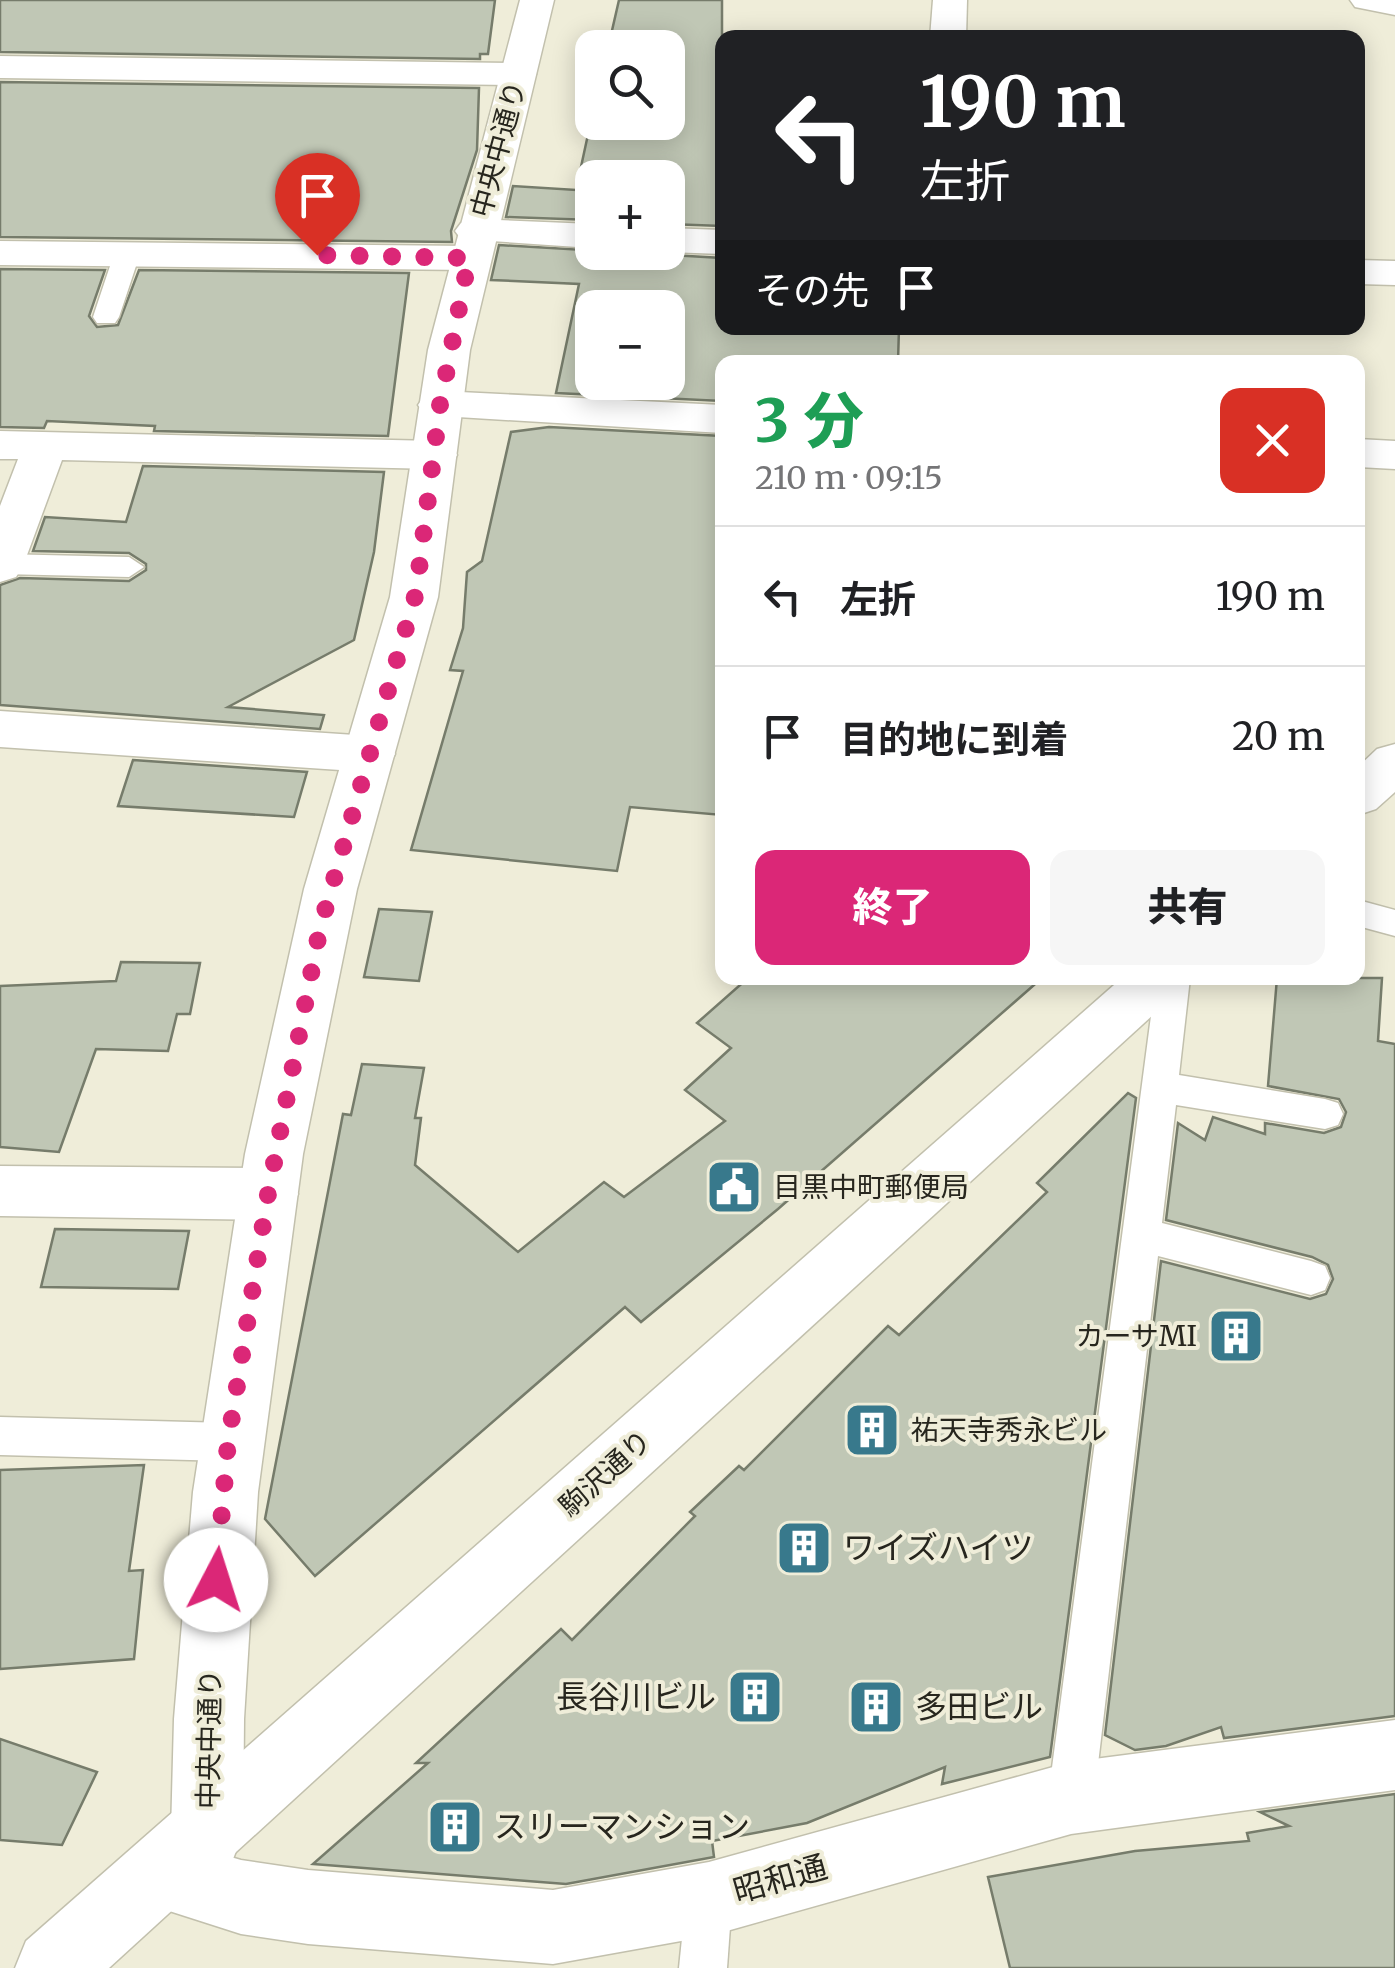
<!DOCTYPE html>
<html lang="ja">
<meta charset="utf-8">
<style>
:root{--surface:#fff;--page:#f6f6f6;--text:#202124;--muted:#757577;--line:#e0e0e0;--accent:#db2777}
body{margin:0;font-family:Merriweather,"Noto Sans JP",serif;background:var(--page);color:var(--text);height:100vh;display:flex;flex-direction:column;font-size:38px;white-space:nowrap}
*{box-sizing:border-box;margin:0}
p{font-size:32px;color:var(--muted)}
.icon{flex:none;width:55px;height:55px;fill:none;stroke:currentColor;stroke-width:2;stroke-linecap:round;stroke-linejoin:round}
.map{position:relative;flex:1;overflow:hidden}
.panel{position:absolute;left:715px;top:355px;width:650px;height:630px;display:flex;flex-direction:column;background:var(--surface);border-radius:20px;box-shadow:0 5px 25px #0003}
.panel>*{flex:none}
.hud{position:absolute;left:715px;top:30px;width:650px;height:305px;border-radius:20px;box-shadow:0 5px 25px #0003;background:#202124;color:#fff;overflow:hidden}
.tools{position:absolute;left:575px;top:30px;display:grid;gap:20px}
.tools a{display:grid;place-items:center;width:110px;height:110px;border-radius:20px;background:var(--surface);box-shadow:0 5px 25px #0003;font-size:50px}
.pin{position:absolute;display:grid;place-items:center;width:85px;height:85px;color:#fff;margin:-102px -42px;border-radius:50% 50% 50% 0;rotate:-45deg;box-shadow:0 0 10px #0007}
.pin .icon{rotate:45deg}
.me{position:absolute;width:110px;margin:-55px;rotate:5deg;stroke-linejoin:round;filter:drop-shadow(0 0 8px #0008)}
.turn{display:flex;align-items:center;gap:35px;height:210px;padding:0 40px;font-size:45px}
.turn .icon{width:130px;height:130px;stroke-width:2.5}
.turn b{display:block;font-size:70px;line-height:85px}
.then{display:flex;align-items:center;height:95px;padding:0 40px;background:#0003;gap:20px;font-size:38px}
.round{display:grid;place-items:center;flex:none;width:105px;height:105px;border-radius:20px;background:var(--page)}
.overview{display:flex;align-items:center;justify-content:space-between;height:170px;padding:0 40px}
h1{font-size:60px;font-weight:800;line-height:75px;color:#1e9e55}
.button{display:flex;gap:20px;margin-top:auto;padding:20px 40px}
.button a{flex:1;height:115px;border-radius:20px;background:var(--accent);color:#fff;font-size:40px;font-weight:800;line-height:115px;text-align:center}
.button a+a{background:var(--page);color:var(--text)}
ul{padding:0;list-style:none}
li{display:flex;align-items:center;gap:30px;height:140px;padding:0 40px;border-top:2px solid var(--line)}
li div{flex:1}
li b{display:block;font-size:38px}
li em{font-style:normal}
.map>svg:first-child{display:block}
</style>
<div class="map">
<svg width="1395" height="1968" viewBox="0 0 1395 1968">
<rect width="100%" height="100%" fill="#efedd9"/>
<g fill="#c0c7b5" stroke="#767c6b" stroke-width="2.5" fill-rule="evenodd">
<polygon points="0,0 495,0 488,54 480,54 480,59 0,52"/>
<polygon points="619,0 722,0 722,226 668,224 668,178 592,178 592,220 506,217 513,186 576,190 592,116 592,122 668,122 668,48 608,48"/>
<polygon points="0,82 479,88 477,150 451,231 452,242 0,237"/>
<path d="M499,245L722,258V328H899L898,362H722V401L556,393L579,284L491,280ZM592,308H668V382H592Z"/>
<polygon points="0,269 105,270 89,316 97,327 118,325 139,270 409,273 388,436 154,431 155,426 47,421 44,428 0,427"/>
<polygon points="549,427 722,436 722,815 630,807 617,871 411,850 463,671 450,670 463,628 467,572 482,561 511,432"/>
<polygon points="143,466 384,472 374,552 354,640 228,707 324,715 320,729 0,705 0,585 20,578 129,581 146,570 146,564 129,553 33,551 45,517 126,522"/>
<polygon points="133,760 307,772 294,817 118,806"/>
<polygon points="379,909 432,912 419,981 364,977"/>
<polygon points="121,962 200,963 190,1014 177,1014 168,1051 96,1049 59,1152 0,1147 0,986 116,981"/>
<polygon points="748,978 1042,978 778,1209 641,1322 625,1307 315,1576 265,1519 343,1114 351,1115 362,1064 424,1068 415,1118 421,1118 415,1165 518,1252 604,1182 624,1197 725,1121 685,1090 731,1048 697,1023"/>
<polygon points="1277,978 1382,978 1378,1041 1395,1044 1395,1716 1224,1738 1221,1727 1166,1746 1135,1750 1105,1735 1161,1261 1310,1299 1326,1294 1333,1279 1328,1265 1312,1257 1166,1220 1178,1123 1205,1140 1213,1117 1265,1134 1265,1123 1324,1133 1341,1127 1346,1112 1339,1099 1268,1086"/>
<polygon points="1128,1093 1136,1098 1050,1757 942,1784 945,1767 807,1823 712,1841 714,1857 566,1884 313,1864 428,1763 416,1763 561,1629 572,1640 695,1516 690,1512 739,1466 744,1470 888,1326 899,1335 1047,1192 1037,1183"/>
<polygon points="55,1229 189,1231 178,1289 41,1287"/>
<polygon points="144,1465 129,1571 143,1570 134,1659 0,1669 0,1470"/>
<polygon points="0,1739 97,1772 62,1845 0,1840"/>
<polygon points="1395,1794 1395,1968 1010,1968 988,1877 1135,1851 1249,1841 1247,1833 1289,1826 1260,1812"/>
</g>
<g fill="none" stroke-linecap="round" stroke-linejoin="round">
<g stroke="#c2c0ad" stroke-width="3">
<g id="service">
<polygon points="128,243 141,251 119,317 115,323 97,323 93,317 115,251"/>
<polygon points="1,554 129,557 144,567 129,577 1,574"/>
<polygon points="1358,900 1395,910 1395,936 1358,926"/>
<polygon points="1156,978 1190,978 1179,1075 1325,1099 1338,1103 1343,1114 1338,1125 1325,1129 1176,1105 1162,1223 1311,1261 1325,1266 1330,1278 1325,1290 1311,1295 1158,1256 1094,1798 1087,1814 1071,1821 1055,1814 1048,1798"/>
<polygon points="0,1417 228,1423 242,1428 248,1442 242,1456 228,1461 0,1455"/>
<polygon points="709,1876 726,1882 732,1899 727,1968 679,1968 686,1899 692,1882"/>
</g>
</g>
<g stroke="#c2c0ad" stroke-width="3">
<g id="minor">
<polygon points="933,0 967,0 966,38 930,38"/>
<polygon points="0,56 518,63 531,66 536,74 531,82 518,85 0,78"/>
<polygon points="475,219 592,224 592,248 461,239 455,231 461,223"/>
<polygon points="668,228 722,230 722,254 668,252"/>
<polygon points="0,241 469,246 483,249 489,258 483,267 469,270 0,265"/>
<polygon points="1358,260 1395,261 1395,285 1358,284"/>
<polygon points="440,391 722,405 722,433 425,415 418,405 425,395"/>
<polygon points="0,431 435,441 451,445 457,455 451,465 435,469 62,460 23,566 16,577 0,582 0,506 18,459 0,459"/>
<polygon points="1358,439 1395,441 1395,469 1358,467"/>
<polygon points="0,711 370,736 388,741 395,754 388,767 370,772 0,747"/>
<polygon points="0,1166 268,1168 289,1176 298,1194 289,1212 268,1220 0,1216"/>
<polygon points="1395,1720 1395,1790 1071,1834 709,1936 553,1964 308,1944 241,1934 135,1900 124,1874 135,1848 161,1837 241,1860 308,1870 553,1890 709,1862 1071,1762"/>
</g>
</g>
<g stroke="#c2c0ad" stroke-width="3">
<g id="tertiary">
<polygon points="520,0 554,0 470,350 438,597 357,889 303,1154 258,1492 244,1719 243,1833 233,1859 207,1869 181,1859 171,1833 174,1719 193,1492 245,1154 304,889 390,597 428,350"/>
<polygon points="1350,0 1395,0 1395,15 1355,7"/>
</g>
</g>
<g stroke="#c2c0ad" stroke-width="3">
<g id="secondary">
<polygon points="1395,744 1395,792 1376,809 1358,815 1358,767 1377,749"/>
<polygon points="1122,978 1185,978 1177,993 109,1968 15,1968 26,1941"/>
</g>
</g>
<use href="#service" fill="#fff" fill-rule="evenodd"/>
<use href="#minor" fill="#fff" fill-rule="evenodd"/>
<use href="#tertiary" fill="#fff" fill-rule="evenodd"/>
<use href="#secondary" fill="#fff" fill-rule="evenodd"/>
</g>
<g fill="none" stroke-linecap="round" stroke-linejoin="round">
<polyline stroke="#db2777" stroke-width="18" stroke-dasharray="0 32.4" points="216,1580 228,1442 268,1194 320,928 416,593 440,405 469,258 317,255"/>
</g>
<defs>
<g id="civic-square" transform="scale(2.875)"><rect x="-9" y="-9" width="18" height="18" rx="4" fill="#38798c" stroke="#efedd9"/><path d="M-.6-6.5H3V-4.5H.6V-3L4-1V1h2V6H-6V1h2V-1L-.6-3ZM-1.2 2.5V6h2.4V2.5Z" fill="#fff"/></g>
<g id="building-square" transform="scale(2.875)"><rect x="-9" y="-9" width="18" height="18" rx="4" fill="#38798c" stroke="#efedd9"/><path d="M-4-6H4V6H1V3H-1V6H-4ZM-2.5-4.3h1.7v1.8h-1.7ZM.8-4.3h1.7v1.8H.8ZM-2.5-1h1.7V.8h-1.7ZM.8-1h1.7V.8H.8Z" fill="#fff"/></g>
</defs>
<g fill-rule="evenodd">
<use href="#civic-square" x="734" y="1187"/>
<use href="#building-square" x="1236" y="1336"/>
<use href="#building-square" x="872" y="1430"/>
<use href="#building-square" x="804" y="1548"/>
<use href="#building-square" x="755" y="1697"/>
<use href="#building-square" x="876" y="1707"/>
<use href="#building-square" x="455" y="1827"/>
</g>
<g text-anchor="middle" stroke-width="8" stroke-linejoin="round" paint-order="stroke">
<g font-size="28" fill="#27261e" stroke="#efedd9">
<text transform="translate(498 149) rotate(-75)" y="10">中央中通り</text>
<text transform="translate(605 1473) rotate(-42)" y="10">駒沢通り</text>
<text transform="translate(209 1739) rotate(-89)" y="10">中央中通り</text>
</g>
<g font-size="28" fill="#27261e" stroke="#efedd9" text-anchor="start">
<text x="773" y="1197">目黒中町郵便局</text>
<text x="1197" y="1346" text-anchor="end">カーサMI</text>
<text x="911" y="1440">祐天寺秀永ビル</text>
</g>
<g font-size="32" fill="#27261e" stroke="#efedd9" text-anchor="start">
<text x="843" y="1559">ワイズハイツ</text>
<text x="716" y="1708" text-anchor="end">長谷川ビル</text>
<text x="915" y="1718">多田ビル</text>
<text x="494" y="1838">スリーマンション</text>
</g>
<g font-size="32" fill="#27261e" stroke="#efedd9">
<text transform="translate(780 1879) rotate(-16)" y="11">昭和通</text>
</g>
</g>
</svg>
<div class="tools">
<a><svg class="icon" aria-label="search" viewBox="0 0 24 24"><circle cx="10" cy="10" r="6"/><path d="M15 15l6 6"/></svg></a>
<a>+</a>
<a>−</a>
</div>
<div class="pin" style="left:317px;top:255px;background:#d93025"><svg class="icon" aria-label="arrive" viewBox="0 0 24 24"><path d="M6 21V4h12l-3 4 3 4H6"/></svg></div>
<svg class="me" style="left:216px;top:1580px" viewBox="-20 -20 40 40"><circle r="19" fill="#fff"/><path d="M0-13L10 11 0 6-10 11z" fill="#db2777"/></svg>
<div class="hud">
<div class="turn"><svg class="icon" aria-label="left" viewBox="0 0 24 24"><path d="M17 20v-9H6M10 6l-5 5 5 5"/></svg><div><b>190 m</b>左折</div></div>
<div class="then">その先<svg class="icon" aria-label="arrive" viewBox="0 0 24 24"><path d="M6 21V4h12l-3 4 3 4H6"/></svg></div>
</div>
<section class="panel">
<div class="overview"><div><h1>3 分</h1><p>210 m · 09:15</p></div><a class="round" style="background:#d93025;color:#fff"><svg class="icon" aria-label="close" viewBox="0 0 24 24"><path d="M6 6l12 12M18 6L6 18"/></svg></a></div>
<ul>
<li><svg class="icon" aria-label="left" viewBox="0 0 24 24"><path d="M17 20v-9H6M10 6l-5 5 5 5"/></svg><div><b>左折</b></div><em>190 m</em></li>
<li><svg class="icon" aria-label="arrive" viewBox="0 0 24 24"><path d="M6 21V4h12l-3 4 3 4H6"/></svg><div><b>目的地に到着</b></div><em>20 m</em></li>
</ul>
<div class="button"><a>終了</a><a>共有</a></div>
</section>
</div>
